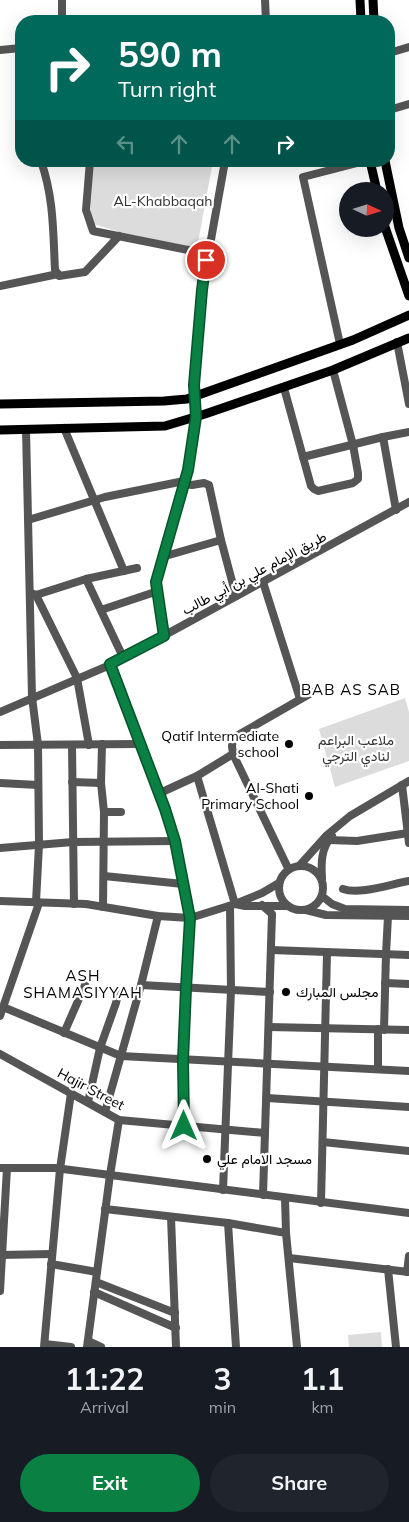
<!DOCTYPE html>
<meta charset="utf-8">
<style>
:root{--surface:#171b24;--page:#20242c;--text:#f1f3f6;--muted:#9ea1a6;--accent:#0b8043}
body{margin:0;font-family:Mulish,Vazirmatn,sans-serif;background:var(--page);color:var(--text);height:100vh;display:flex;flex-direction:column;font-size:19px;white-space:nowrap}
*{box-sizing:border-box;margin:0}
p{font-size:16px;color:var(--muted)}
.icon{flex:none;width:28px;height:28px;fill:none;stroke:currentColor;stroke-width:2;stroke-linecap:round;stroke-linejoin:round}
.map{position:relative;height:1347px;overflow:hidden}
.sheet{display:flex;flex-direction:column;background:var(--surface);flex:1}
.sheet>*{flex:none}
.top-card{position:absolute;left:15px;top:15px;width:380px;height:152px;border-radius:20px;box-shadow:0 5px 20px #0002;background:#00695c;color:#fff;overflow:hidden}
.needle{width:32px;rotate:94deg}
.tools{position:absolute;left:339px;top:182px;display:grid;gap:10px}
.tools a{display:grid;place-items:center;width:55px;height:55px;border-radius:50%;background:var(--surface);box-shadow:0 5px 20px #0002;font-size:25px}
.pin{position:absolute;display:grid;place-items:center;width:42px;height:42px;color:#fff;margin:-21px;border:2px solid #fff;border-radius:50%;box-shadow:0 1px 5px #0007}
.me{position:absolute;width:55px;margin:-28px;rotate:0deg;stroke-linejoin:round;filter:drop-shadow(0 0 4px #0008)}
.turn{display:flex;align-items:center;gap:18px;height:105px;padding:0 20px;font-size:22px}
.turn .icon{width:65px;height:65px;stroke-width:2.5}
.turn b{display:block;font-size:35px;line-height:42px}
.lanes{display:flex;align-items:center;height:48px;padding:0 20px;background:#0003;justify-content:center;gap:25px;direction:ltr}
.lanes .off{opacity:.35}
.eta{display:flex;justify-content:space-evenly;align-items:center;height:85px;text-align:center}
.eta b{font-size:30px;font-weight:700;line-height:35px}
.cta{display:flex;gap:10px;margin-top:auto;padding:10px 20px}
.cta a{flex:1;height:58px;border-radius:30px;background:var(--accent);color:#fff;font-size:20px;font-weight:700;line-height:58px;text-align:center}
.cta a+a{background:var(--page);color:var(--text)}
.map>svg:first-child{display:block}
</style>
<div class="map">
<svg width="409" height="1347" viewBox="0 0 409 1347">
<rect width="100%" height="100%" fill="#fff"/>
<g fill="#dcdcdc">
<polygon points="93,161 213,161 197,248 123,233 90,223"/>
<polygon points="405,698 409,712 409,761 335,787 319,729"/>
<polygon points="381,1332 382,1347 349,1347 348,1335"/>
</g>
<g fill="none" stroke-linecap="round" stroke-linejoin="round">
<g stroke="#555" stroke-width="8">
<polyline points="265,0 266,21"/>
<polyline points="62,21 62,0"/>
<polyline points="0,50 21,48"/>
<polyline points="389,53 409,47"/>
<polyline points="389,110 409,104"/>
<path d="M41,161C54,199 53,231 55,270L59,276L85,272L119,236"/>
<polyline points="90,161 86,210 93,231 208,254"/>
<polyline points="0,286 58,274"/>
<polyline points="397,342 409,404"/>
<polyline points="340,344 303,177 365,161"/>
<polyline points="284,388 311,486 314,489 318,491 353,483 358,479 358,473 353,445 333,370"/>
<polyline points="64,428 124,571"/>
<polyline points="26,429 32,697 38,745 39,845 36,902"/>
<polyline points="383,437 396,510"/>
<polyline points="303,457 383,437 409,432"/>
<polyline points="184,484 192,485 204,483 209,485 221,540 236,596"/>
<polyline points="28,520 105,497 184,481"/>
<polyline points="162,557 221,540"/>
<polyline points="86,579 123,657"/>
<polyline points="263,582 300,699"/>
<polyline points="31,593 36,595 86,579 137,568"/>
<polyline points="36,595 77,678 89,745"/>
<polyline points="101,610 158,591"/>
<polyline points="164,635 156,582 188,470 196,417 194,385 202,290 225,161"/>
<polyline points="110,665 140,744 160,793 175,841 190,918 186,987 183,1060 184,1125"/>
<polyline points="0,712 110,665 409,502"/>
<polyline points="102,744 101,783 104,812 103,907"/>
<polyline points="0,745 140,744"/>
<polyline points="72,745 74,904"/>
<polyline points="197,776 235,904"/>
<polyline points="72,782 101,783"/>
<polyline points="0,783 38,785"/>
<polyline points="402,785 409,843"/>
<polyline points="160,793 197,776 233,754"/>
<polyline points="104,812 121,812"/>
<polyline points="329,840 357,841 408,833"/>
<polyline points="0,848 73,842 175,841"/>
<polyline points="300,865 327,835 350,816 409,781"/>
<circle cx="301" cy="888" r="22"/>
<polyline points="288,868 233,754 232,746 233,738 313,692"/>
<polyline points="104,876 183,884"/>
<path d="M322,878C321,863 321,848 332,836"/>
<path d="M343,889C359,895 391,884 409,881"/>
<polyline points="322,896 332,904 345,909 409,910"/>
<polyline points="0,901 86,904 158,916 190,918 235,904 262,893 279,883"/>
<polyline points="235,904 245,906 288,906"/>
<polyline points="262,905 272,914 263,1195"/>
<polyline points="306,910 326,915 409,916"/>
<polyline points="271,950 409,955"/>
<polyline points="385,983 409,984"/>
<polyline points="141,985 270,992"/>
<polyline points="3,1007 121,1056 409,1071"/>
<polyline points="0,1016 39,903"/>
<polyline points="269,1027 409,1030"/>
<polyline points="378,1029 378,1069"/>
<polyline points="384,1030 386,954 388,916"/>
<polyline points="64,1033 85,985"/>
<polyline points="0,1054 119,1120 265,1133"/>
<polyline points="267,1098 409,1107"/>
<polyline points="88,1102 100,1048 116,1003 118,993"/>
<polyline points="105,1112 141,985 158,916"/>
<polyline points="323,1142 409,1151"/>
<polyline points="0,1168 55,1168 409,1213"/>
<polyline points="223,1190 231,990 230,906"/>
<polyline points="285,1198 286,1233 297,1347"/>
<polyline points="321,1203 327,953"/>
<polyline points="105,1209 228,1223 286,1233"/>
<polyline points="171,1217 176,1347"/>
<polyline points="228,1223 236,1347"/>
<polyline points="0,1255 52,1254"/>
<polyline points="289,1258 409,1272"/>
<polyline points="51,1264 97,1272"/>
<polyline points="388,1269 396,1347"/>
<polyline points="407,1272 409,1256"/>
<polyline points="96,1282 175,1313"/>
<polyline points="0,1291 7,1168"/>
<polyline points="94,1292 176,1328"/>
<polyline points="88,1341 101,1347"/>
<polyline points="45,1344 71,1347"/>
<polyline points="44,1347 60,1169 71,1093"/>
<polyline points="87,1347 110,1175 119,1120"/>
</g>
<g stroke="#000" stroke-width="9">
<polyline points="360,0 361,21"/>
<polyline points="373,0 374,21"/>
<polyline points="370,161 377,191"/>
<polyline points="385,161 399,228 409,258"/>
<polyline points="385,227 409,296"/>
<polyline points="0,404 164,401 187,399 353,340 409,315"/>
<polyline points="0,430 165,426 205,414 333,370 409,338"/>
</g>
</g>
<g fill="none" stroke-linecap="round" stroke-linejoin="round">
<g stroke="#07532c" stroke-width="12">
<polyline id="route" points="184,1126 183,1060 186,988 190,918 175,841 165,809 110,664 164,636 156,582 188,470 196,417 194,385 202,290 206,260"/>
</g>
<use href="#route" stroke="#0b8043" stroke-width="9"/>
</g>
<g fill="#000" stroke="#fff" stroke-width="2">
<circle cx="289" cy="744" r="5"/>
<circle cx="309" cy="796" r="5"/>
<circle cx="286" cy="992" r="5"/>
<circle cx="207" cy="1159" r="5"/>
</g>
<g text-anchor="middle" stroke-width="4.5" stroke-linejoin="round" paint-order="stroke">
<g font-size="14" fill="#333" stroke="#fff">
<text x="163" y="206">AL-Khabbaqah</text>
<text x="356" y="745">ملاعب البراعم<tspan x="356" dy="16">لنادي الترجي</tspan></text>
</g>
<g font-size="14" fill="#000" stroke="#fff">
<text transform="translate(254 573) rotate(-28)" y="5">طريق الإمام علي بن أبي طالب</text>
<text transform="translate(91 1089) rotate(28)" y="5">Hajir Street</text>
</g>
<g font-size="14" fill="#000" stroke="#fff" text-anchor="end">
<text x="279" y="741">Qatif Intermediate<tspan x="279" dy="16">school</tspan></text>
<text x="299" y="793">Al-Shati<tspan x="299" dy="16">Primary School</tspan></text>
<text x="296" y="997" text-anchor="start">مجلس المبارك</text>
<text x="217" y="1164" text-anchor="start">مسجد الامام علي</text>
</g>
<g font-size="15" letter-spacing="1" fill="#000" stroke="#fff">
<text x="351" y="695">BAB AS SAB</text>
<text x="83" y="981">ASH<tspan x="83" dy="17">SHAMASIYYAH</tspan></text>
</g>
</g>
</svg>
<div class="tools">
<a><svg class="needle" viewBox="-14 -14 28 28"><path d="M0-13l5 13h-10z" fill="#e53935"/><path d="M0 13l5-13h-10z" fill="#9ea1a6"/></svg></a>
</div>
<div class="pin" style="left:206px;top:260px;background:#d93025"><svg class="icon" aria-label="arrive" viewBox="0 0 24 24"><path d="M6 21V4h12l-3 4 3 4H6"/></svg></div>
<svg class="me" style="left:184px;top:1126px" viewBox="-20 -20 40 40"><path d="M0-17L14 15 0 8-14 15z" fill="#0b8043" stroke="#fff" stroke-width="4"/></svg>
<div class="top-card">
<div class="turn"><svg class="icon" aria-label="right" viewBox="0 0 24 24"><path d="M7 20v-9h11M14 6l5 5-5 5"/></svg><div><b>590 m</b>Turn right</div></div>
<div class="lanes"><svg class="icon off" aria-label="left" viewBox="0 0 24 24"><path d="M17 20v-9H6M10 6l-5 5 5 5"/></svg><svg class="icon off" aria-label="ahead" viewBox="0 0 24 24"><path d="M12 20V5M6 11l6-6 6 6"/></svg><svg class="icon off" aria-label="ahead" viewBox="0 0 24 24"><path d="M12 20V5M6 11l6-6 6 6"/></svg><svg class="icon" aria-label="right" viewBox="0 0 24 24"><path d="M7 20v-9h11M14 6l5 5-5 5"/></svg></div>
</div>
</div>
<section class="sheet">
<div class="eta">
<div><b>11:22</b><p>Arrival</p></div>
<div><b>3</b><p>min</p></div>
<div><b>1.1</b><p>km</p></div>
</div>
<div class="cta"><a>Exit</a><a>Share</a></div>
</section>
